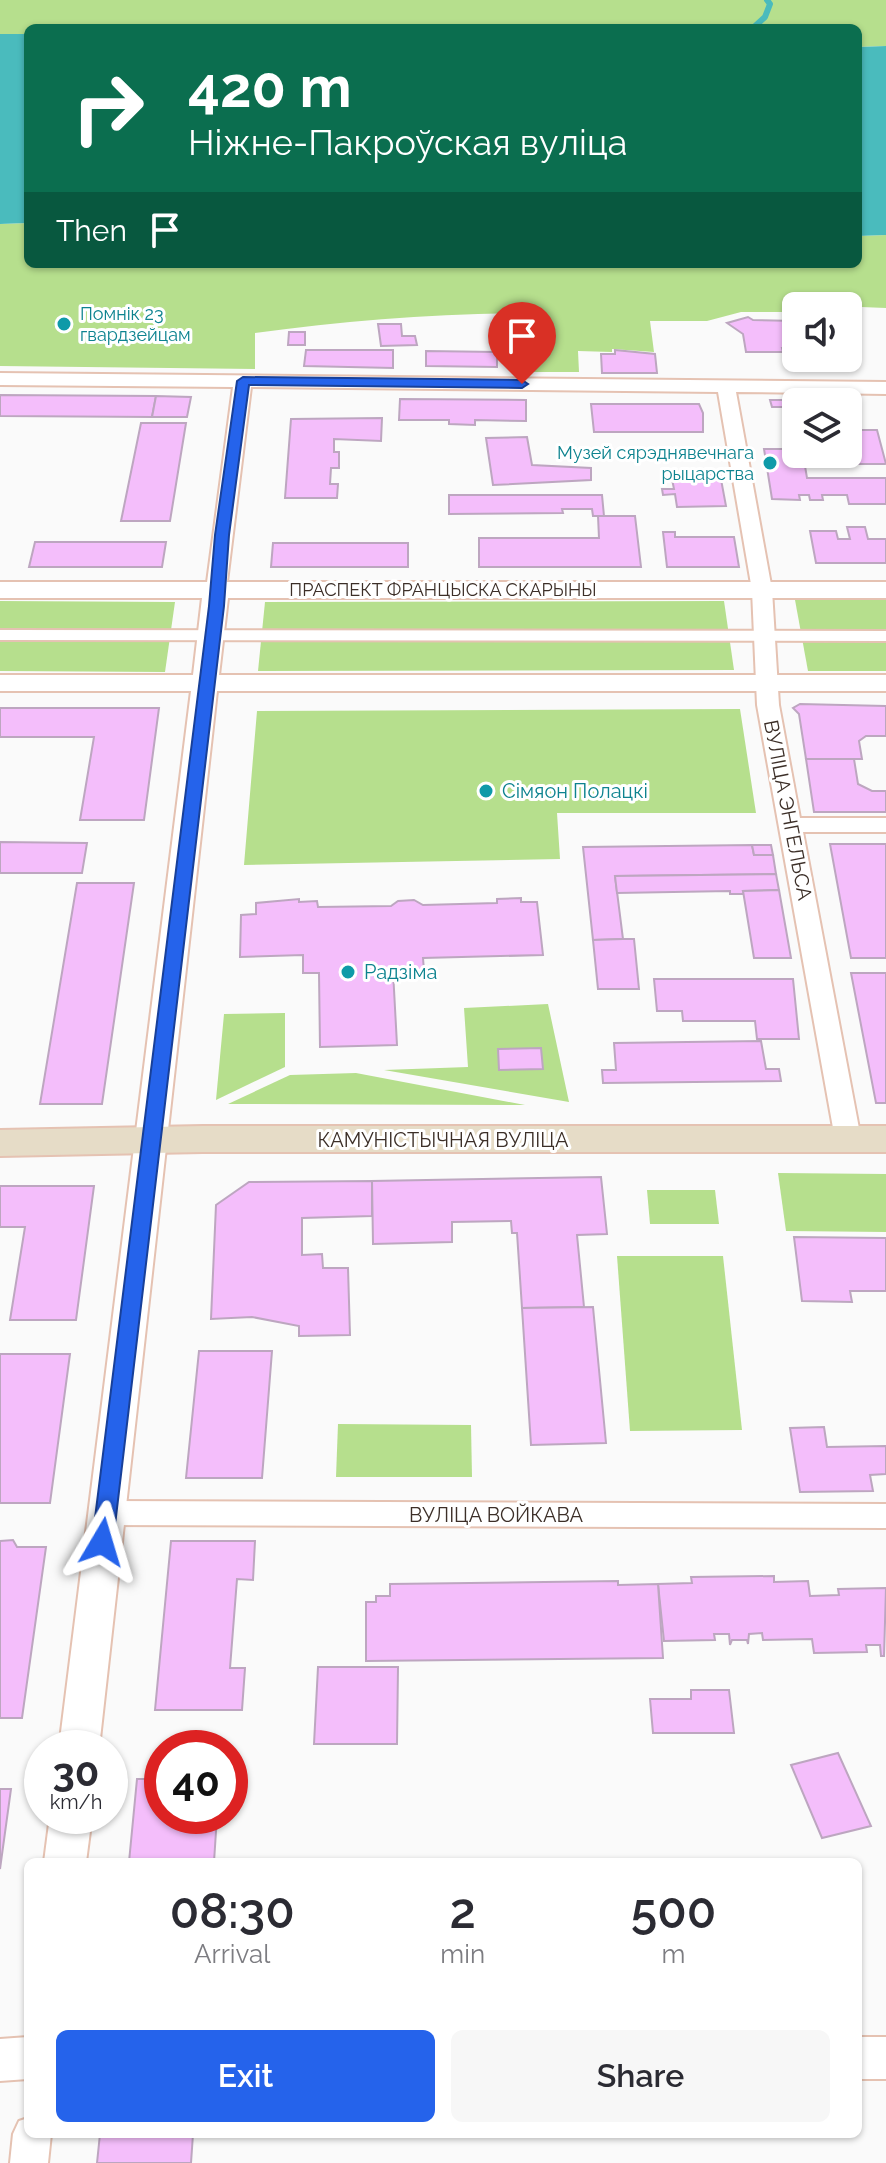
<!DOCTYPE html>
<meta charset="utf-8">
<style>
:root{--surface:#fff;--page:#f7f7f7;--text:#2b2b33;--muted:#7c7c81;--accent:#2563eb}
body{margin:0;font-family:Raleway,sans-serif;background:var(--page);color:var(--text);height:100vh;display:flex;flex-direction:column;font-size:30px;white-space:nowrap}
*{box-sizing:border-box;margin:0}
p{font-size:26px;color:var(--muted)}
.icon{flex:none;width:44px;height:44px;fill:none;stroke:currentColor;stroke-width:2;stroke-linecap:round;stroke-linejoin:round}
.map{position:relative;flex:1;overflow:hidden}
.sheet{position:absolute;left:24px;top:1858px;width:838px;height:280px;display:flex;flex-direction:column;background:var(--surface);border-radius:12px;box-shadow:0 2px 6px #0004}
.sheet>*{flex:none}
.hud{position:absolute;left:24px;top:24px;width:838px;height:244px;border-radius:12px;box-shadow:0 2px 6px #0004;background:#0b6e4f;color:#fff;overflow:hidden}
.controls{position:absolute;left:782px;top:292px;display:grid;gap:16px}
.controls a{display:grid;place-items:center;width:80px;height:80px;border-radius:12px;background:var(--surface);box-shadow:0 2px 6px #0004;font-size:40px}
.speed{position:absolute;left:24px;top:1730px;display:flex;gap:16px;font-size:40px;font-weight:700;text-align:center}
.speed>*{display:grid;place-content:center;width:104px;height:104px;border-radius:50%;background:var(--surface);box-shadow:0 2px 6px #0004;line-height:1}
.speed small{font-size:20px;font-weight:400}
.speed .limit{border:12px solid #d22;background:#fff;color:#111}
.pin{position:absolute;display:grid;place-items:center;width:68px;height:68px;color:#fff;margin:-82px -34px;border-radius:50% 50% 50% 0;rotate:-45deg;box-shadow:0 0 8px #0007}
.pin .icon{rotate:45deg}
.me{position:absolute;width:88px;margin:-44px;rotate:7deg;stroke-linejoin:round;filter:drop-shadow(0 0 6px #0008)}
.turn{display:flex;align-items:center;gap:28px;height:168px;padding:0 32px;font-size:36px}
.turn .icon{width:104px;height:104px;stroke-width:2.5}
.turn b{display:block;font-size:56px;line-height:68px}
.then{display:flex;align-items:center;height:76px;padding:0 32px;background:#0003;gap:16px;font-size:30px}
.eta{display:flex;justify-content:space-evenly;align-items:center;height:136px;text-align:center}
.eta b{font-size:48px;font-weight:600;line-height:56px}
.cta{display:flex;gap:16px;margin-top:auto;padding:16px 32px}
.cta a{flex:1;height:92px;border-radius:12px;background:var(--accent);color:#fff;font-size:32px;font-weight:600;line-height:92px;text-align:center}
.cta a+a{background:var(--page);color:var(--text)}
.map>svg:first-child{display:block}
</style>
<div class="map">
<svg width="886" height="2163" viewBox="0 0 886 2163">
<rect width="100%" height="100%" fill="#fafafa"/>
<g fill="#b6df8d">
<polygon points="0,0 886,0 886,46 858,47 858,28 28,28 28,34 0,34"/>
<path d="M28,223V264H858V236L886,235V308L861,307L860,313L848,312V306H796V312H741L707,321H650L654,352L612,349V352L578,351L579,372H526L527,318L520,313C431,314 342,321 255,333V369L0,366V224Z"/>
<polygon points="795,600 886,600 886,671 808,671"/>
<polygon points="0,601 175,602 165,672 0,671"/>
<polygon points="724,601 734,670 258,671 265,602"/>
<polygon points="740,709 756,813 557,813 560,859 244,865 257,711"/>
<polygon points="548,1004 569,1102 384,1070 468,1067 464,1008"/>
<polygon points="285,1013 285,1067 216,1100 224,1014"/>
<polygon points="356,1073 525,1105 228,1104 290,1075"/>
<polygon points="778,1173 886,1174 886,1232 786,1231"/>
<polygon points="647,1190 715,1190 719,1224 650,1224"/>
<polygon points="617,1256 723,1256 742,1430 630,1431"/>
<polygon points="338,1424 471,1425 472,1477 336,1477"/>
</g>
<g fill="#4abbbd">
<polygon points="0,34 28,34 28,223 0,224"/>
<polygon points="886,46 886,235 858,236 858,47"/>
</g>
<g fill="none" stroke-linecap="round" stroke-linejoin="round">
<polyline stroke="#4abbbd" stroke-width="6" points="753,28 765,17 770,4 767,0"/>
</g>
<g fill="#f4befb" stroke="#bda6c0" stroke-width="2">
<polygon points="748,317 753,320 796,321 796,348 782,348 783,352 746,352 743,334 727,323"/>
<polygon points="378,324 401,324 402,336 415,336 417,345 381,346"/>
<polygon points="289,332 305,332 305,345 288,345"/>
<polygon points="306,350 393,350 393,368 304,366"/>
<polygon points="615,350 655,354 657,373 602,373 601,354 615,354"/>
<polygon points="426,351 497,352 497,367 426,366"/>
<polygon points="0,395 156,396 152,417 0,416"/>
<polygon points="156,396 191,397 187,417 152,417"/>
<polygon points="400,399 526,400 526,421 475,420 475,425 449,424 449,420 399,420"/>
<polygon points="770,400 857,400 859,410 848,410 848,402 796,402 795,422 792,407 772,407"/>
<polygon points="591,404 699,404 703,413 703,432 594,432"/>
<polygon points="382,418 381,441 334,439 334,452 339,452 339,468 331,468 330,484 338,484 337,498 285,498 291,419"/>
<polygon points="141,423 186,423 170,521 121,521"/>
<polygon points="848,430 877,430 886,464 837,464 835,454 848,454"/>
<polygon points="527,437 532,465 591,468 591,480 493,485 486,438"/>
<polygon points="764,449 796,449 796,454 803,454 807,478 886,478 886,504 849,504 847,495 822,495 823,500 810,500 809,495 799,495 800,500 772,499"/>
<polygon points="671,474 720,474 726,506 677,507 675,494 663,495 662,489 674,489"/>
<polygon points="449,495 602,495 604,516 593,516 592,509 562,509 563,513 449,514"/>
<polygon points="598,516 635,516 641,567 479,567 479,538 599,538"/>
<polygon points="847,527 865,527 868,539 886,539 886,563 816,563 810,531 836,531 838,539 850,539"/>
<polygon points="663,532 675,532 675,537 734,537 739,567 667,567"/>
<polygon points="35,542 166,542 162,567 29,567"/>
<polygon points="273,543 408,543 408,567 271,567"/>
<polygon points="800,704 886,706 886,736 866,736 859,741 862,759 806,759 799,714 793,708"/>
<polygon points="0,708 159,708 144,820 80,820 94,737 0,737"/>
<polygon points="806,759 854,759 858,784 872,791 886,791 886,812 814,812"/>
<polygon points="0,842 87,843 82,873 0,873"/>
<polygon points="830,844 886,844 886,958 851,958"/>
<polygon points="752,845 754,855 773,855 776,874 615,876 623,939 593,940 583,847"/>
<polygon points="752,845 771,845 773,855 754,855"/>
<polygon points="776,874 779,890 743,891 744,894 730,894 730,891 617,893 615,876"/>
<polygon points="77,883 134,883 102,1104 40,1104"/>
<polygon points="779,890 791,958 754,958 743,891"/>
<polygon points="521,898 521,902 537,902 543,955 423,958 424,971 393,971 397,1045 320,1047 319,973 303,973 303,955 240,957 241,915 256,914 256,903 299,899 299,902 317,901 318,907 391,906 398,901 414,900 423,905 497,903 497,899"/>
<polygon points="623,939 634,939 639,989 598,989 593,940"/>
<polygon points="851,973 886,973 886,1103 876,1103"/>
<polygon points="654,979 793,979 799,1039 757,1039 755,1021 683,1021 682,1011 657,1011"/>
<polygon points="761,1041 766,1069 779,1069 781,1081 603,1083 602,1070 616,1070 614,1043"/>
<polygon points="541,1048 543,1069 499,1070 498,1049"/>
<polygon points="601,1177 607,1234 577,1235 584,1307 522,1308 517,1233 512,1233 511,1221 452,1222 452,1242 373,1244 372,1181"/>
<polygon points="372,1181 372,1216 302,1218 302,1255 322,1254 323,1268 348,1268 350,1335 299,1336 299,1326 252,1317 211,1319 216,1205 249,1182"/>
<polygon points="0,1186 94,1186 76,1320 10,1320 25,1227 0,1227"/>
<polygon points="794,1237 886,1238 886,1291 850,1291 852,1302 802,1301"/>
<polygon points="593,1307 606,1443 531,1445 522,1308"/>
<polygon points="199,1351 272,1351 262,1478 186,1478"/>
<polygon points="0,1354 70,1354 50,1503 0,1503"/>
<polygon points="824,1427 827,1447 886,1446 886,1474 870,1475 873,1491 800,1492 790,1428"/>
<polygon points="13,1540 17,1547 46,1547 22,1718 0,1718 0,1541"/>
<polygon points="171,1541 255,1541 253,1580 237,1579 230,1668 245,1668 242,1710 155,1710"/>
<polygon points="774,1576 774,1582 808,1581 810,1596 839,1595 838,1589 886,1588 884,1656 881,1656 880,1645 866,1645 867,1652 814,1653 812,1639 763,1640 762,1633 749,1634 748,1644 747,1640 732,1640 730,1645 729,1634 714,1634 715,1640 664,1641 658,1584 692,1583 691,1577"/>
<polygon points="618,1581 618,1585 658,1584 663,1658 366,1661 366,1602 376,1602 376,1596 390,1596 390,1584"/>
<polygon points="318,1667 398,1667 397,1744 314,1744"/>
<polygon points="691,1690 729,1690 734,1733 653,1733 650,1699 691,1699"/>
<polygon points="838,1753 871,1826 822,1838 791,1765"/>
<polygon points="137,1779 162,1779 162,1816 217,1816 214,1862 129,1862"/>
<polygon points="0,1789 11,1789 0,1869"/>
<polygon points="100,2134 193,2134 191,2163 97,2163"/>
</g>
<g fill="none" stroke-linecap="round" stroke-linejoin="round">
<g stroke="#e5c2b2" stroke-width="4">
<polygon id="pedestrian" points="0,630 886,631 886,641 0,640"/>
</g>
<g stroke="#e5c2b2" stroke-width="4">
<g id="minor">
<polygon points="0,373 886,382 886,394 736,392 772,590 779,705 800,818 886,818 886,832 803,832 861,1139 857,1145 848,1148 839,1145 835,1139 757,705 752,590 718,392 251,387 226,590 216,596 206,590 233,387 0,385"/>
<polygon points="106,1501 886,1504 886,1528 106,1525 95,1522 91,1513 95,1504"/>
<polygon points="28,2118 28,2134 51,2134 48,2163 10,2163 13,2134 19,2121"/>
</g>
</g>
<g stroke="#e5c2b2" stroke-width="4">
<g id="tertiary">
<polygon points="0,582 886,582 886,598 228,598 219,675 886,675 886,691 217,691 99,1748 59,1748 191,691 0,691 0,675 193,675 202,598 0,598"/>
<polygon points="50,1816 92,1816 86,1862 44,1862"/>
<polygon points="28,2037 28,2079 0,2081 0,2039"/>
<rect x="858" y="2037" width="28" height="42"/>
</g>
</g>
<g stroke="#e5c2b2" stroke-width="4">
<polygon id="secondary" points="203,1126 886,1126 886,1152 203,1152 0,1156 0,1130"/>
</g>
<use href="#pedestrian" fill="#fff" fill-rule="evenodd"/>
<use href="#minor" fill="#fff" fill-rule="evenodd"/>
<use href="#tertiary" fill="#fff" fill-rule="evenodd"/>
<use href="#secondary" fill="#e6dcc7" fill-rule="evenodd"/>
</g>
<polygon fill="#2563eb" stroke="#184099" stroke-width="2" points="243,377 522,380 528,384 522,388 249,385 229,535 224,606 113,1542 110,1549 102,1551 95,1549 92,1542 209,606 215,535 237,381"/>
<g fill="#0f9aa8" stroke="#fff" stroke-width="3">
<circle cx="64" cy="324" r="8"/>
<circle cx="770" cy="463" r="8"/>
<circle cx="486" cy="791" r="8"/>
<circle cx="348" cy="972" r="8"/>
</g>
<g text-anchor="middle" stroke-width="6" stroke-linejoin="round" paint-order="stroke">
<g font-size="18" fill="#0d838f" stroke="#fff" text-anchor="start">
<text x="80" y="320">Помнік 23<tspan x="80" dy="21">гвардзейцам</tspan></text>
<text x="754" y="459" text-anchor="end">Музей сярэднявечнага<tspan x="754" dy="21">рыцарства</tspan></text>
</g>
<g font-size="18" fill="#3c2f28" stroke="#fff">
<text x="443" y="596">ПРАСПЕКТ ФРАНЦЫСКА СКАРЫНЫ</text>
</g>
<g font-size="20" fill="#0d838f" stroke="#fff" text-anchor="start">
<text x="502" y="798">Сімяон Полацкі</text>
<text x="364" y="979">Радзіма</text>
</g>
<g font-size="20" fill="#3c2f28" stroke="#fff">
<text transform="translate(788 810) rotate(79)" y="7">ВУЛІЦА ЭНГЕЛЬСА</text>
<text x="443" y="1147">КАМУНІСТЫЧНАЯ ВУЛІЦА</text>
<text x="496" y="1522">ВУЛІЦА ВОЙКАВА</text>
</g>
</g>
</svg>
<div class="controls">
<a><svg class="icon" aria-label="sound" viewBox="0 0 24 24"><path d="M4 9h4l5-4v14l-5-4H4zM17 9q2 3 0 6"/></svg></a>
<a><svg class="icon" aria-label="layers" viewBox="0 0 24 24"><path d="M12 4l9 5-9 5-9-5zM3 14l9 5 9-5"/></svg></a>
</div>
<div class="speed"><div>30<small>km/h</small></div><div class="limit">40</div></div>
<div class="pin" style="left:522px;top:384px;background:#d93025"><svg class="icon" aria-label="arrive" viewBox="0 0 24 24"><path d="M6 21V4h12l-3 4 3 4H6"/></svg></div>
<svg class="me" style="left:102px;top:1542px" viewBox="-20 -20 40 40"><path d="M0-17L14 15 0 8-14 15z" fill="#2563eb" stroke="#fff" stroke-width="4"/></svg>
<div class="hud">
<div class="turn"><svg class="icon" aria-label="right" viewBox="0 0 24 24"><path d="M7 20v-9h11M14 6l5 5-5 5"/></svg><div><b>420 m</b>Ніжне-Пакроўская вуліца</div></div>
<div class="then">Then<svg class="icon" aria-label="arrive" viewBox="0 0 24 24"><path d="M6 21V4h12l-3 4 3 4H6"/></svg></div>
</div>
<section class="sheet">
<div class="eta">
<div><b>08:30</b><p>Arrival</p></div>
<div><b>2</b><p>min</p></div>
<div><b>500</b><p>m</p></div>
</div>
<div class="cta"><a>Exit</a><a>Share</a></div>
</section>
</div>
